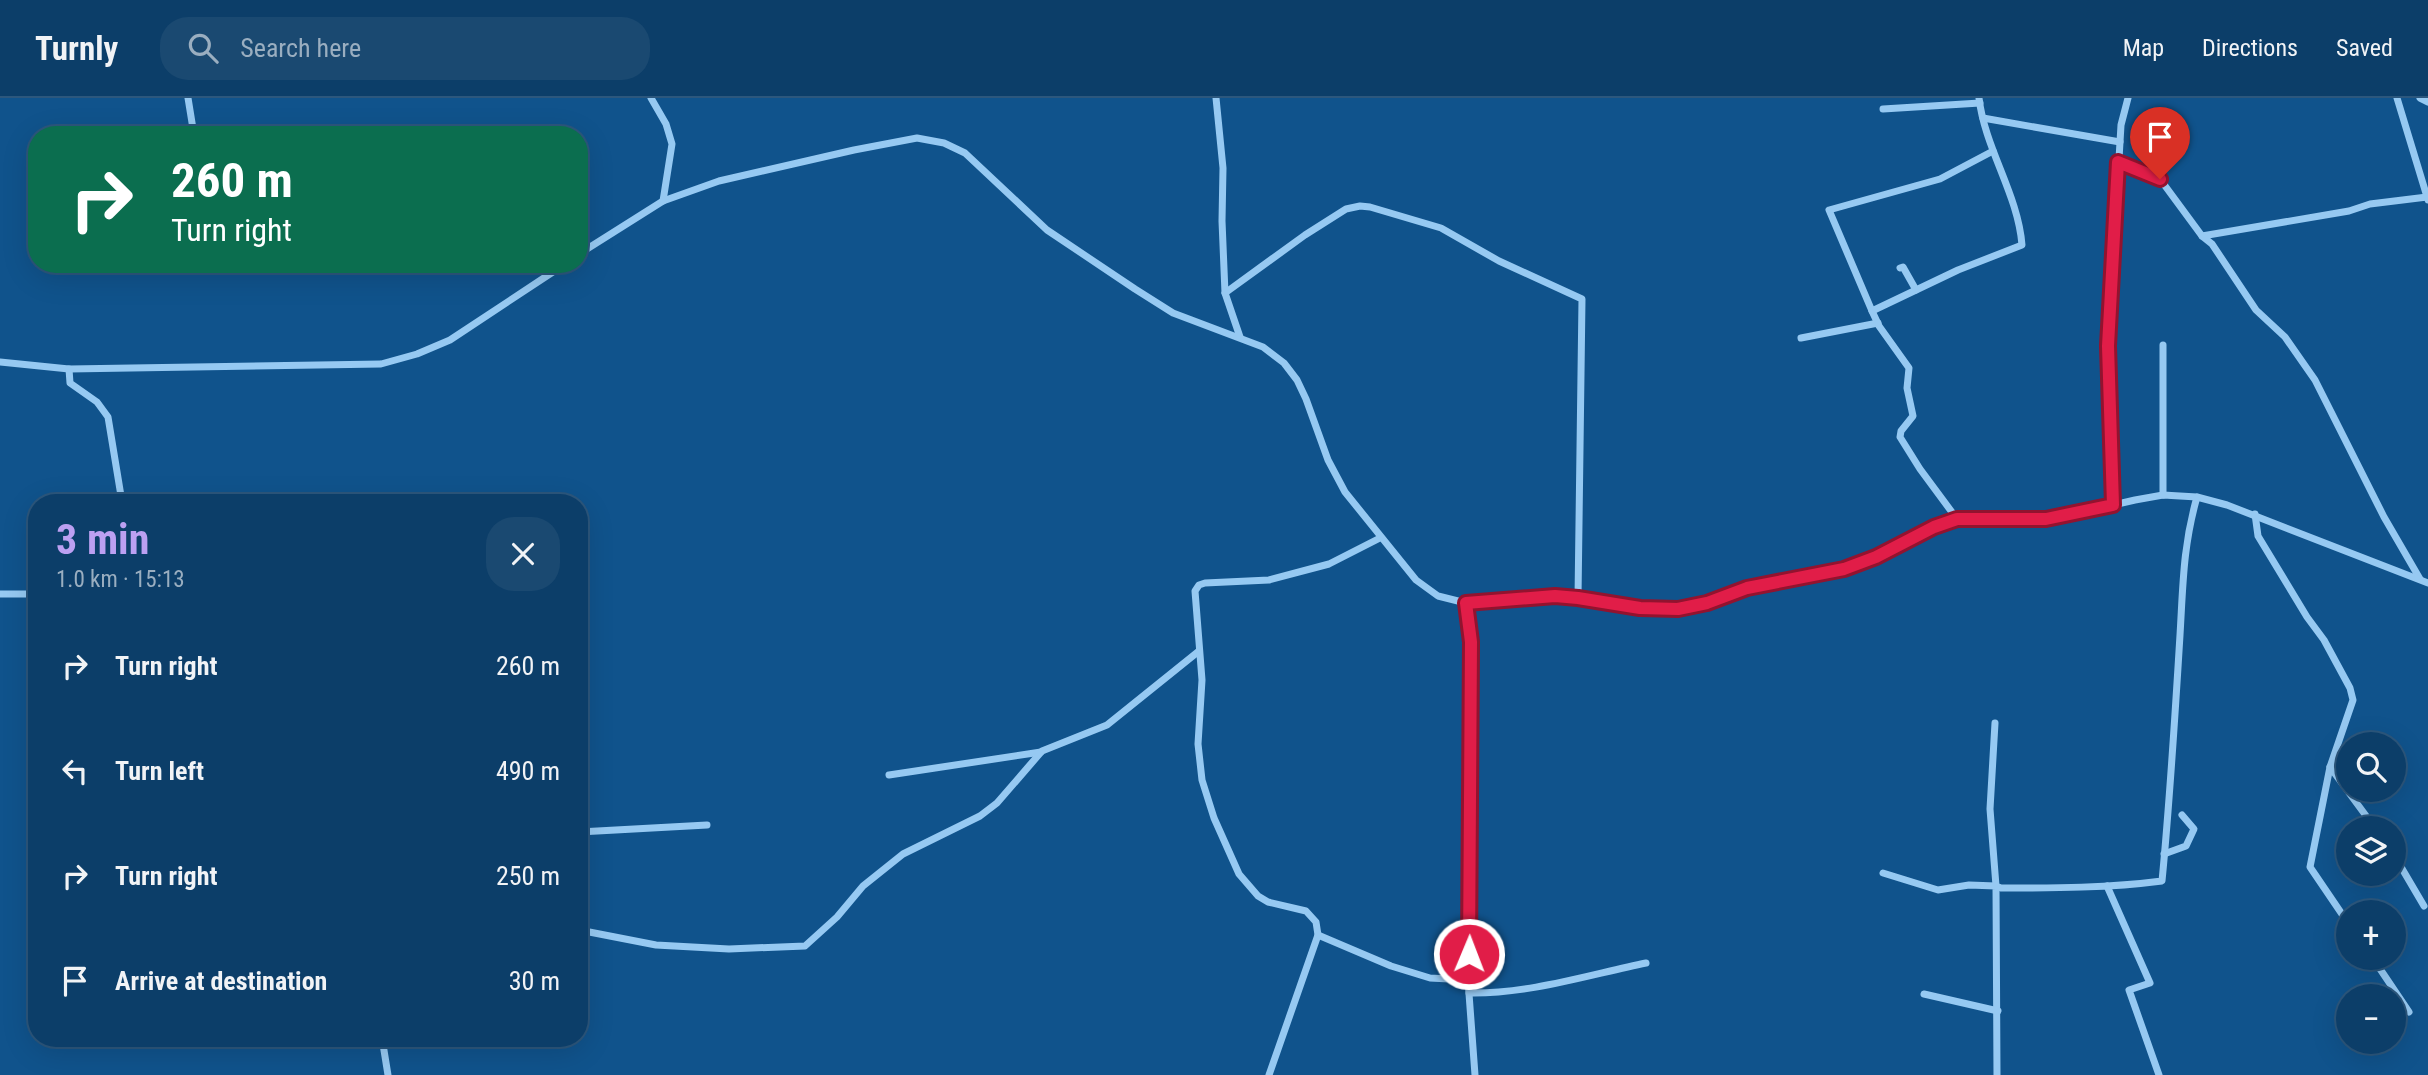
<!DOCTYPE html>
<meta charset="utf-8">
<style>
:root{--surface:#0c3e69;--page:#1a4971;--text:#f1f3f6;--muted:#9aaec0;--line:#2c577d;--accent:#bca0f2}
body{margin:0;font-family:"Roboto Condensed",sans-serif;background:var(--page);color:var(--text);height:100vh;display:flex;flex-direction:column;font-size:26px;white-space:nowrap}
*{box-sizing:border-box;margin:0}
p{font-size:23px;color:var(--muted)}
.icon{flex:none;width:38px;height:38px;fill:none;stroke:currentColor;stroke-width:2;stroke-linecap:round;stroke-linejoin:round}
.map{position:relative;flex:1;overflow:hidden}
.side{position:absolute;left:28px;top:396px;width:560px;height:553px;display:flex;flex-direction:column;background:var(--surface);border-radius:28px;box-shadow:0 7px 28px #0002,0 0 0 2px var(--line)}
.side>*{flex:none}
.guide{position:absolute;left:28px;top:28px;width:560px;height:147px;border-radius:28px;box-shadow:0 7px 28px #0002,0 0 0 2px var(--line);background:#0b6e4f;color:#fff;overflow:hidden}
.controls{position:absolute;left:2336px;top:634px;display:grid;gap:14px}
.controls a{display:grid;place-items:center;width:70px;height:70px;border-radius:50%;background:var(--surface);box-shadow:0 7px 28px #0002,0 0 0 2px var(--line);font-size:35px}
.pin{position:absolute;display:grid;place-items:center;width:60px;height:60px;color:#fff;margin:-72px -30px;border-radius:50% 50% 50% 0;rotate:-45deg;box-shadow:0 0 7px #0007}
.pin .icon{rotate:45deg}
.me{position:absolute;width:77px;margin:-38px;rotate:1deg;stroke-linejoin:round;filter:drop-shadow(0 0 5px #0008)}
.turn{display:flex;align-items:center;gap:24px;height:147px;padding:0 28px;font-size:32px}
.turn .icon{width:91px;height:91px;stroke-width:2.5}
.turn b{display:block;font-size:49px;line-height:60px}
.round{display:grid;place-items:center;flex:none;width:74px;height:74px;border-radius:28px;background:var(--page)}
.overview{display:flex;align-items:center;justify-content:space-between;height:119px;padding:0 28px}
h1{font-size:42px;font-weight:700;line-height:52px;color:var(--accent)}
ul{padding:0;list-style:none}
li{display:flex;align-items:center;gap:21px;height:105px;padding:0 28px}
li div{flex:1}
li b{display:block;font-size:26px}
li em{font-style:normal}
header{display:flex;align-items:center;gap:42px;box-sizing:border-box;height:98px;padding:0 35px;background:var(--surface);border-bottom:2px solid var(--line)}
header strong{font-size:33px}
nav{display:flex;gap:38px;margin-inline-start:auto;font-size:24px}
.search{width:490px;height:63px;background:var(--page);display:flex;align-items:center;gap:18px;box-sizing:border-box;padding:0 24px;border-radius:28px;color:var(--muted);font-size:26px}
.map>svg:first-child{display:block}
</style>
<header>
<strong>Turnly</strong>
<div class="search"><svg class="icon" aria-label="search" viewBox="0 0 24 24"><circle cx="10" cy="10" r="6"/><path d="M15 15l6 6"/></svg>Search here</div>
<nav><a>Map</a><a>Directions</a><a>Saved</a></nav>
</header>
<div class="map">
<svg width="2428" height="977" viewBox="0 0 2428 977">
<rect width="100%" height="100%" fill="#10538c"/>
<g fill="none" stroke-linecap="round" stroke-linejoin="round">
<g stroke="#96c9f2" stroke-width="7">
<polyline points="188,0 194,37"/>
<polyline points="651,0 666,26 672,46 663,103"/>
<polyline points="1216,0 1223,70 1222,123 1225,195 1240,239"/>
<polyline points="2397,0 2428,102"/>
<polyline points="2420,0 2428,4"/>
<polyline points="1883,11 1980,5"/>
<polyline points="1983,20 2120,44"/>
<polyline points="2118,64 2160,81 2202,138 2212,146 2256,212 2285,239 2315,282 2384,419 2420,481"/>
<polyline points="2202,138 2349,113 2370,106 2427,99"/>
<polyline points="579,156 663,103 719,83 854,52 917,40 944,45 965,55 1047,132 1135,191 1173,215 1263,249 1284,265 1297,282 1306,301 1328,362 1345,394 1416,482 1438,498 1466,505 1555,498 1578,500 1640,510 1678,511 1707,505 1747,490 1844,471 1876,459 1934,429 1957,421 2057,420 2135,402 2163,397 2197,399 2227,407 2428,485"/>
<polyline points="1900,170 1903,169 1916,192"/>
<polyline points="1225,195 1305,137 1346,111 1360,108 1370,109 1441,130 1499,163 1582,201 1578,500"/>
<polyline points="1872,213 1829,112 1940,81 1993,53"/>
<polyline points="1801,240 1878,225"/>
<polyline points="2163,247 2163,397"/>
<polyline points="0,264 69,271 381,266 417,256 450,242 565,166"/>
<polyline points="69,271 70,285 97,304 108,319 122,404"/>
<polyline points="2113,407 2108,248 2121,27 2128,0"/>
<polyline points="2255,416 2258,438 2307,519 2324,542 2350,590 2353,602 2330,669 2310,769 2348,825"/>
<path d="M1957,421L1920,371L1900,339L1901,333L1913,318L1907,290L1909,270L1879,228L1872,213L1958,172L2022,147C2018,96 1985,51 1979,0"/>
<polyline points="0,496 37,496"/>
<polyline points="1466,505 1471,544 1468,882 1475,977"/>
<path d="M1995,625L1990,711L1996,788L2001,790C2054,790 2109,790 2162,783C2170,701 2175,619 2180,537C2183,487 2183,448 2197,399"/>
<polyline points="2330,669 2375,730"/>
<polyline points="889,677 1041,654"/>
<polyline points="579,734 707,727"/>
<polyline points="2164,756 2186,748 2194,731 2182,717"/>
<polyline points="2394,757 2424,808"/>
<polyline points="1883,775 1938,792 1969,787 1996,788 1997,977"/>
<polyline points="2107,788 2150,885 2129,892 2159,977"/>
<polyline points="579,832 656,847 729,851 805,848 837,819 863,788 903,756 980,718 997,705 1042,653 1107,627 1199,553"/>
<polyline points="1318,837 1391,868 1430,880 1468,882"/>
<polyline points="2372,859 2409,914"/>
<path d="M1469,895C1529,896 1588,877 1646,865"/>
<polyline points="1924,896 1998,913"/>
<polyline points="382,940 388,977"/>
<polyline points="1269,977 1318,837 1316,824 1306,813 1268,804 1258,798 1239,776 1214,720 1202,682 1198,646 1202,582 1195,493 1199,487 1205,485 1269,482 1329,466 1380,440"/>
</g>
</g>
<g fill="none" stroke-linecap="round" stroke-linejoin="round">
<g stroke="#92132f" stroke-width="18">
<polyline id="route" points="1469,856 1471,544 1466,505 1555,498 1578,500 1640,510 1678,511 1707,505 1747,490 1844,471 1876,459 1934,429 1957,421 2046,421 2113,407 2108,248 2118,64 2160,81"/>
</g>
<use href="#route" stroke="#e11d48" stroke-width="12"/>
</g>
</svg>
<div class="controls">
<a><svg class="icon" aria-label="search" viewBox="0 0 24 24"><circle cx="10" cy="10" r="6"/><path d="M15 15l6 6"/></svg></a>
<a><svg class="icon" aria-label="layers" viewBox="0 0 24 24"><path d="M12 4l9 5-9 5-9-5zM3 14l9 5 9-5"/></svg></a>
<a>+</a>
<a>−</a>
</div>
<div class="pin" style="left:2160px;top:81px;background:#d93025"><svg class="icon" aria-label="arrive" viewBox="0 0 24 24"><path d="M6 21V4h12l-3 4 3 4H6"/></svg></div>
<svg class="me" style="left:1469px;top:856px" viewBox="-20 -20 40 40"><circle r="17" fill="#e11d48" stroke="#fff" stroke-width="3"/><path d="M0-11L8 9 0 5-8 9z" fill="#fff"/></svg>
<div class="guide">
<div class="turn"><svg class="icon" aria-label="right" viewBox="0 0 24 24"><path d="M7 20v-9h11M14 6l5 5-5 5"/></svg><div><b>260 m</b>Turn right</div></div>
</div>
<section class="side">
<div class="overview"><div><h1>3 min</h1><p>1.0 km · 15:13</p></div><a class="round"><svg class="icon" aria-label="close" viewBox="0 0 24 24"><path d="M6 6l12 12M18 6L6 18"/></svg></a></div>
<ul>
<li><svg class="icon" aria-label="right" viewBox="0 0 24 24"><path d="M7 20v-9h11M14 6l5 5-5 5"/></svg><div><b>Turn right</b></div><em>260 m</em></li>
<li><svg class="icon" aria-label="left" viewBox="0 0 24 24"><path d="M17 20v-9H6M10 6l-5 5 5 5"/></svg><div><b>Turn left</b></div><em>490 m</em></li>
<li><svg class="icon" aria-label="right" viewBox="0 0 24 24"><path d="M7 20v-9h11M14 6l5 5-5 5"/></svg><div><b>Turn right</b></div><em>250 m</em></li>
<li><svg class="icon" aria-label="arrive" viewBox="0 0 24 24"><path d="M6 21V4h12l-3 4 3 4H6"/></svg><div><b>Arrive at destination</b></div><em>30 m</em></li>
</ul>
</section>
</div>
